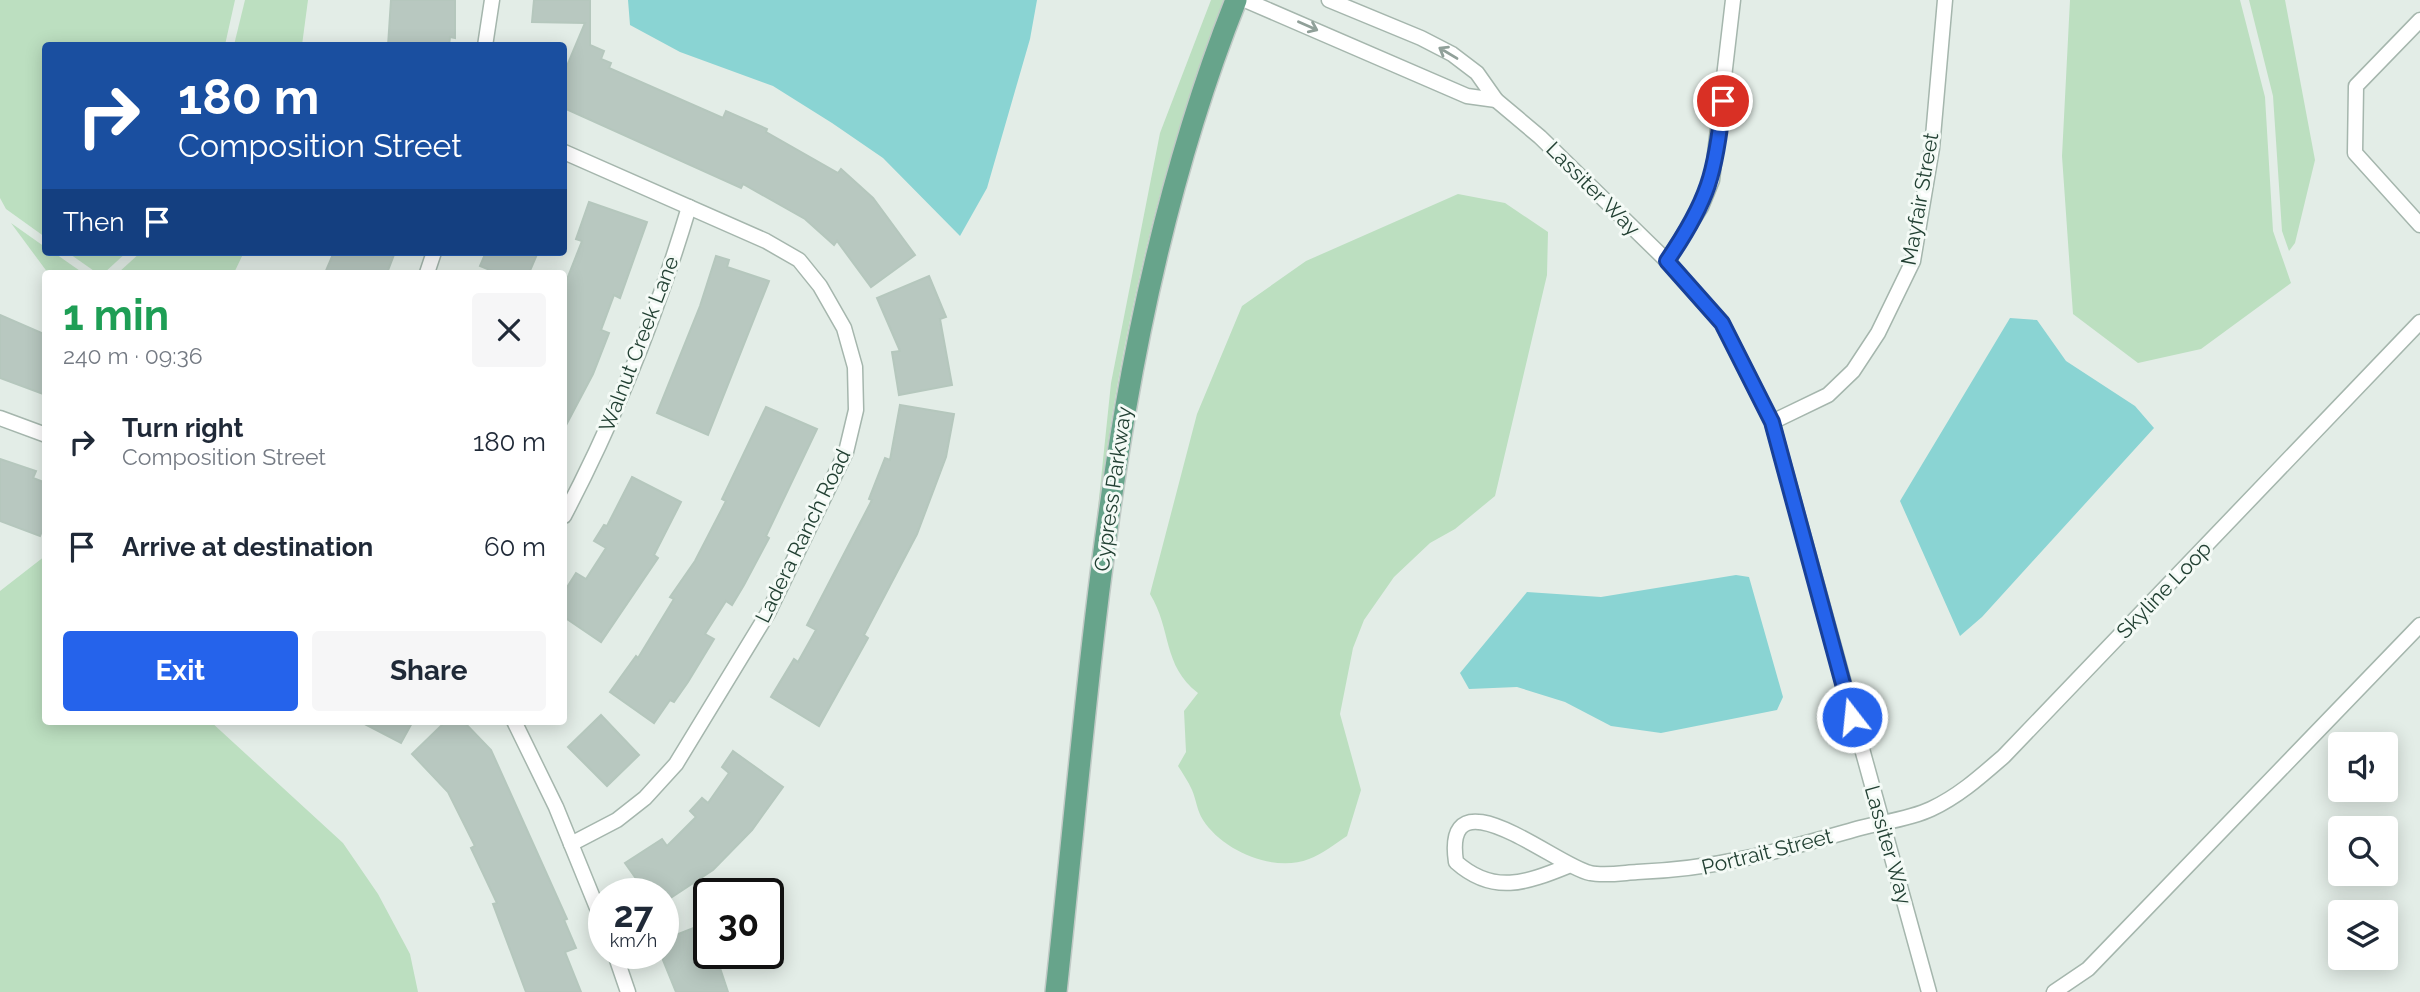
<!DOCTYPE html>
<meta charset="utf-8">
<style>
:root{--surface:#fff;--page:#f6f6f7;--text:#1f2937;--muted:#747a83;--accent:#2563eb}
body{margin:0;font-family:Raleway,sans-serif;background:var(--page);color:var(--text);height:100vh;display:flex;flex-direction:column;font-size:26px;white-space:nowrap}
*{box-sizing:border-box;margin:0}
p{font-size:23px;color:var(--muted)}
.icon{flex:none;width:38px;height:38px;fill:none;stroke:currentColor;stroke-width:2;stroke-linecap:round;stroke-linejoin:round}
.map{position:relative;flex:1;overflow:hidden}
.drawer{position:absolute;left:42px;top:270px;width:525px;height:455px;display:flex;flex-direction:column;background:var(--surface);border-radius:7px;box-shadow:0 4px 18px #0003}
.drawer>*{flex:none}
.banner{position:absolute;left:42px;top:42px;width:525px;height:214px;border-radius:7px;box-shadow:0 4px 18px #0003;background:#1a4fa0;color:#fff;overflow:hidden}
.tools{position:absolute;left:2328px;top:732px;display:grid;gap:14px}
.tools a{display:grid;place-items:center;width:70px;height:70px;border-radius:7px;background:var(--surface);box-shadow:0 4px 18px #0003;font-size:35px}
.speed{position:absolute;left:588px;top:878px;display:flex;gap:14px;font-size:35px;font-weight:700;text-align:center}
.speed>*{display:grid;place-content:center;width:91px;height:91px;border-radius:50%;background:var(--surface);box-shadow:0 4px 18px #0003;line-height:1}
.speed small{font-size:18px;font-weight:400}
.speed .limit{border:4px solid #111;border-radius:10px;background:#fff;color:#111}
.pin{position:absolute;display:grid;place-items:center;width:60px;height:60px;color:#fff;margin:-30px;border:4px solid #fff;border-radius:50%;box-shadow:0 2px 7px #0007}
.me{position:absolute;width:77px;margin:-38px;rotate:344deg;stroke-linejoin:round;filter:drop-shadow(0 0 5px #0008)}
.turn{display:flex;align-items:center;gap:24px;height:147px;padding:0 21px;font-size:32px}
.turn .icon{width:91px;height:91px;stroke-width:2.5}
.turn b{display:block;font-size:49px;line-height:60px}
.then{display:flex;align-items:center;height:66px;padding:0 21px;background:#0003;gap:14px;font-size:26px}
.round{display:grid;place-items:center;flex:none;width:74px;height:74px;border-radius:7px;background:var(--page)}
.overview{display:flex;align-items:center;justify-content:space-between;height:119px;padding:0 21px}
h1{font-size:42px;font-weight:700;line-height:52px;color:#1e9e55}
.cta{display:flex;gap:14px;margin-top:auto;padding:14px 21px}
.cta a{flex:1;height:80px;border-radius:7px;background:var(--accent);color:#fff;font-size:28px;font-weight:700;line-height:80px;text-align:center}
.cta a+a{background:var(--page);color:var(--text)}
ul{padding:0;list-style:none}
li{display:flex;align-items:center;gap:21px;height:105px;padding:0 21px}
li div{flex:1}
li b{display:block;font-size:26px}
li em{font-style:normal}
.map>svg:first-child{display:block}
</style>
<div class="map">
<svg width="2420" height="992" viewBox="0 0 2420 992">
<rect width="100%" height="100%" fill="#e3ede7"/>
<g fill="#bcdfc0">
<polygon points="0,0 235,0 225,45 46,46 45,237 6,209 0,198"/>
<polygon points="245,0 308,0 302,45 234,45"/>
<path d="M1211,0H1225C1154,178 1114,366 1093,556L1111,383L1160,133Z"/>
<polygon points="2070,0 2240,0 2265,97 2273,231 2291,283 2201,349 2138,363 2073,314 2062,156"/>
<polygon points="2249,0 2285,0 2315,160 2295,243 2289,251 2282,231 2273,96"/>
<path d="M1458,194L1505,203L1548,232L1547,275L1495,496L1455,529L1430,543L1394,577L1364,620L1353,648L1340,714L1361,790L1347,836C1335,844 1322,854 1309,859C1274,873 1223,851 1203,820C1197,811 1196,799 1192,790C1188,781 1183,774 1178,766L1186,752L1184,711L1198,693C1162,665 1172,630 1150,594L1197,414L1242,306L1306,261Z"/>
<polygon points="11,223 45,247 46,252 53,252 83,273 48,273"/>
<polygon points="67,252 127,252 104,273 97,273"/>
<polygon points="141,252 244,252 234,273 118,273"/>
<polygon points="45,556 46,721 210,721 343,843 378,894 410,954 418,992 0,992 0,591"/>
</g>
<g fill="#8ad4d3">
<polygon points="628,0 1037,0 1030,39 987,188 960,236 883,158 832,123 773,86 680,52 630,25"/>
<polygon points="2010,318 2037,320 2066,361 2135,406 2154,428 1982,617 1960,636 1900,501"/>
<polygon points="1736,575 1749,577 1783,697 1777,710 1661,733 1611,726 1565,702 1517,687 1469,689 1460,673 1527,592 1601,597"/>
</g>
<g fill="#b8c8c0" stroke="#b5c7bd" stroke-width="2">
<polygon points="391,0 455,0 455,38 450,37 449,46 388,46"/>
<polygon points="534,0 590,0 590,45 604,51 601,59 611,63 609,68 723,118 726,111 767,129 766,132 838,173 841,169 873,198 915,255 871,287 837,241 834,245 805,219 743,184 741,188 564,108 564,73 585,23 532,22"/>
<polygon points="589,202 647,222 620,298 614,295 601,330 609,333 593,374 564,429 564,287 582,241 576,239"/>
<polygon points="334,252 395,252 387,273 325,273"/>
<polygon points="486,252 538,252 529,273 497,273 480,266"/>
<polygon points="716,256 729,260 727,267 769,281 708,435 657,413 700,306"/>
<polygon points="929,276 946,317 940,319 952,385 899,395 892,352 900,351 877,298"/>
<polygon points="0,315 46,335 46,395 0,378"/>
<polygon points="900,405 954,414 946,457 917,534 864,635 868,638 819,726 771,697 794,659 798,662 816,630 807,625 872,500 869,499 885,458 890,460"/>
<polygon points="766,407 817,429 766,536 769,538 744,585 732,605 726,601 705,634 714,639 688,682 674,702 670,700 654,723 610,692 636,656 638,658 674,599 670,597 695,561 726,501 722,499"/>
<polygon points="0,459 36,471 33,478 46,483 46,521 40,536 0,521"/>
<polygon points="632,477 681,502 654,555 658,558 601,642 564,617 564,592 576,573 586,579 606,548 594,541 604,525 607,526"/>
<polygon points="601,715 639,755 607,786 568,747"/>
<polygon points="359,721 413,721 401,743"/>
<polygon points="446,721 463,721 491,750 567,919 564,920 576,948 565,952 581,992 526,992 493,904 497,903 471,848 475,846 448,792 412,754"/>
<polygon points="733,751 783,787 752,830 713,870 663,903 663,894 647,894 625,863 662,839 667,846 696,817 690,811 702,798 708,803 729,773 722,767"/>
<polygon points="709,922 709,954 745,954 719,965 728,992 676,992 663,960 663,940"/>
</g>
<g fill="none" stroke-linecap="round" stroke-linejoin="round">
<g stroke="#a5b6ad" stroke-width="17">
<g id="minor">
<polyline points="1245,0 1467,96 1496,100"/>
<polyline points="1329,0 1421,38 1452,54 1477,73 1496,100 1540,137 1667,261 1722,323 1772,422 1929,992"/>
<polyline points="2420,20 2356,86 2355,153 2420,225"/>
<polyline points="485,46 492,0"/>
<polyline points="564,152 766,241 799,260 820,286 844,328 855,367 856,410 846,452 768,613 676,764 645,798 617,820 571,844"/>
<polyline points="1667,261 1701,207 1712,180 1733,0"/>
<polyline points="427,273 434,252"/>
<polyline points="0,418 46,435"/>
<polyline points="1772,422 1828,395 1853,371 1878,333 1913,261 1932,148 1945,0"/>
<path d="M564,516C616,417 657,314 689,207"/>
<polyline points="514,721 556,807 604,925"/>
<path d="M1568,866C1526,883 1493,895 1456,862C1442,768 1558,867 1590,873C1604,876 1622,873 1637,872C1720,869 1782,850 1860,828C1883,822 1910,819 1931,809C1959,796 1981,776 2004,756L2420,322"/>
<polyline points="615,954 628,992"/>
<polyline points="2054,992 2088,969 2420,625"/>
</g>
</g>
<g stroke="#c1cac6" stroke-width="24">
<path id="primary" d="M1056,992C1093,657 1110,317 1236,0"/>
</g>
<use href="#minor" stroke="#fff" stroke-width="14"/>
<use href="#primary" stroke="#67a48b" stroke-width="21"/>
</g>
<defs><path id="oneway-shaft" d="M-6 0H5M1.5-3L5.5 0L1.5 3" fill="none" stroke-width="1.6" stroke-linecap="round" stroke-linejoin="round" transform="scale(1.75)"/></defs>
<g stroke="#90a099">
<use href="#oneway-shaft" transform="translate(1308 26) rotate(24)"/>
<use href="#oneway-shaft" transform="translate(1448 53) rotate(-149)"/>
</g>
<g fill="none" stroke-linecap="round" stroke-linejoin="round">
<g stroke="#184099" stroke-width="18">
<path id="route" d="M1723,101C1716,173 1708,201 1667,261L1722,323L1772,422L1852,717"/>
</g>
<use href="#route" stroke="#2563eb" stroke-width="12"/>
</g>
<g text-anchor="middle" stroke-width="6" stroke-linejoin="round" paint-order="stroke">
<g font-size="21" fill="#224033" stroke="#f4faf6">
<text transform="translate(1593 189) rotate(45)" y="7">Lassiter Way</text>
<text transform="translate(1920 199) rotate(-80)" y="7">Mayfair Street</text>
<text transform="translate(639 344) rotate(-69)" y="7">Walnut Creek Lane</text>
<text transform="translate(1113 489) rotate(-82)" y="7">Cypress Parkway</text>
<text transform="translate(803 536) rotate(-64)" y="7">Ladera Ranch Road</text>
<text transform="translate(2164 590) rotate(-46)" y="7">Skyline Loop</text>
<text transform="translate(1888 845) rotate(74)" y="7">Lassiter Way</text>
<text transform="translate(1767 852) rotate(-14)" y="7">Portrait Street</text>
</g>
</g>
</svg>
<div class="tools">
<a><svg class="icon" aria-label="sound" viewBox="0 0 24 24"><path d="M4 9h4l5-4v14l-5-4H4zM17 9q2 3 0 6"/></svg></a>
<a><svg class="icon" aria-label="search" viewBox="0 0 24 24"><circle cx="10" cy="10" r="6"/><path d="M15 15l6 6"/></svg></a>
<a><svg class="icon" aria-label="layers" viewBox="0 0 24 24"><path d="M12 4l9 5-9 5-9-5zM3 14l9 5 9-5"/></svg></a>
</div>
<div class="speed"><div>27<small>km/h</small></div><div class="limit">30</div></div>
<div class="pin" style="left:1723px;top:101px;background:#d93025"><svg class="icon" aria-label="arrive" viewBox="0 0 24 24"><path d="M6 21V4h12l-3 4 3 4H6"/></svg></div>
<svg class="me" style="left:1852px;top:717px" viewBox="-20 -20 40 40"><circle r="17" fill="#2563eb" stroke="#fff" stroke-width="3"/><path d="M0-11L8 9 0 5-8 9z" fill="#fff"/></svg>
<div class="banner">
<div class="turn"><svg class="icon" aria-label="right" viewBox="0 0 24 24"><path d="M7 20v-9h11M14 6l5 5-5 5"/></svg><div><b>180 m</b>Composition Street</div></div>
<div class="then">Then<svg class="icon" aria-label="arrive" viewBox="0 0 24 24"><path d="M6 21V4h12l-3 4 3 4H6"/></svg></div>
</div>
<section class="drawer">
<div class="overview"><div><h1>1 min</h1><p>240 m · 09:36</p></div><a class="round"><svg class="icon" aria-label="close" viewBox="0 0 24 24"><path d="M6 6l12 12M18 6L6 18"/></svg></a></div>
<ul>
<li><svg class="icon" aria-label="right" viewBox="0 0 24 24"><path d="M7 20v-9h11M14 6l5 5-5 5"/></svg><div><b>Turn right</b><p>Composition Street</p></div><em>180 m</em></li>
<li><svg class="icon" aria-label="arrive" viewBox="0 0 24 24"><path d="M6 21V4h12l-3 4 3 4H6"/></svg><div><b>Arrive at destination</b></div><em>60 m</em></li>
</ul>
<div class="cta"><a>Exit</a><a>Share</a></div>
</section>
</div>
